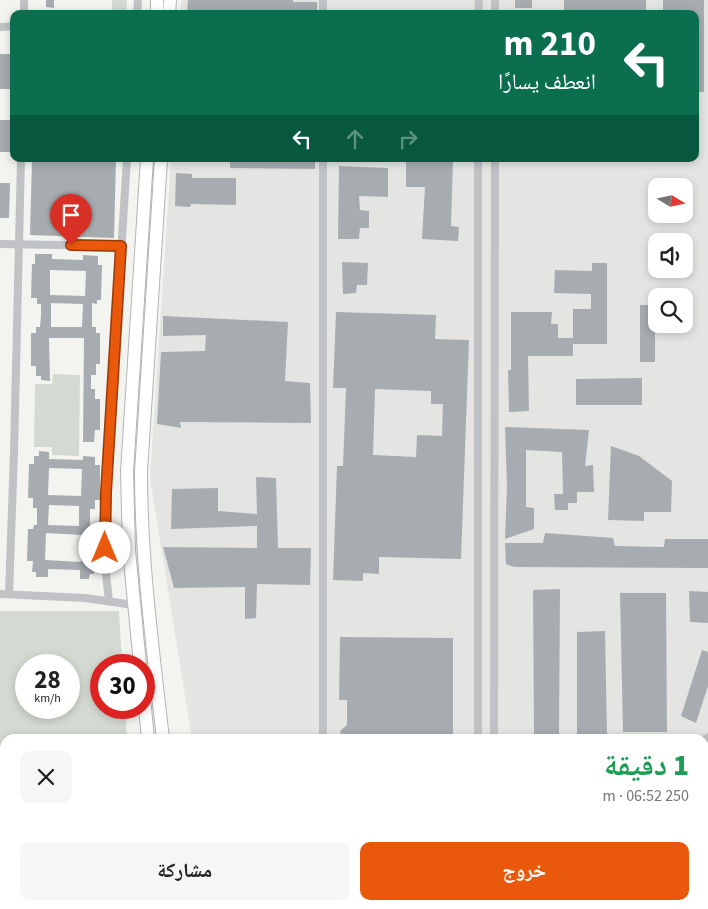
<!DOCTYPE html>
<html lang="ar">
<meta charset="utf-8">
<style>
:root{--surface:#fff;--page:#f6f6f6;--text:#202124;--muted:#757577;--accent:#ea580c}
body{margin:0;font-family:"Source Sans 3","Noto Naskh Arabic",sans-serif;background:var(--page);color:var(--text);direction:rtl;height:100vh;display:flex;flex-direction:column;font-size:19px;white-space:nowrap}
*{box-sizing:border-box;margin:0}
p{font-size:16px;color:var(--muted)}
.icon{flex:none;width:28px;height:28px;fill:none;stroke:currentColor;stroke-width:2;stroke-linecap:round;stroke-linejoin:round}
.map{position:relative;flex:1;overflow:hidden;direction:ltr}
.side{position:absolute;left:0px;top:734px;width:709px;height:176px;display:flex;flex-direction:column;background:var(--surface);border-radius:15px 15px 0 0;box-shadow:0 2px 8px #0003;direction:rtl}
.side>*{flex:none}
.hud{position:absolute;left:10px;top:10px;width:689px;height:152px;border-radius:10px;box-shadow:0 2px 8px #0003;direction:rtl;background:#0b6e4f;color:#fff;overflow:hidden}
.needle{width:32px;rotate:100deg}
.tools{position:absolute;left:648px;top:178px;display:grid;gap:10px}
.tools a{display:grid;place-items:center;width:45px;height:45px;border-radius:10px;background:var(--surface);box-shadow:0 2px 8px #0003;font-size:25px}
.speed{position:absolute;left:15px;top:654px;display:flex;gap:10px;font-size:25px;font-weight:700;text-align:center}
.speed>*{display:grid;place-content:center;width:65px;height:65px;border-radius:50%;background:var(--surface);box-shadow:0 2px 8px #0003;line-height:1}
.speed small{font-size:12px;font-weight:400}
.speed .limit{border:8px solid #d22;background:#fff;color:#111}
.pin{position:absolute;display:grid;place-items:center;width:42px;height:42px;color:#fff;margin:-51px -21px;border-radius:50% 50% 50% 0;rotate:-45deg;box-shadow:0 0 5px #0007}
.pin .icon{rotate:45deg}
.me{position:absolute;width:55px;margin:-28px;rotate:0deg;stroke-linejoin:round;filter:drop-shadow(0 0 4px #0008)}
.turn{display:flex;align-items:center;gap:18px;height:105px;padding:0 20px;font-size:22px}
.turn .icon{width:65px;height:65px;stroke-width:2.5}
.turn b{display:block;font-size:35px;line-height:42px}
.lanes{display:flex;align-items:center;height:48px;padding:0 20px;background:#0003;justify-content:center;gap:25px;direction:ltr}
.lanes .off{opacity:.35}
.round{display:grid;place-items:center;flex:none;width:52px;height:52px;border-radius:10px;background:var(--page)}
.summary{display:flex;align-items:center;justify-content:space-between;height:85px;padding:0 20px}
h1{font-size:30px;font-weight:800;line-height:38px;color:#1e9e55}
.action{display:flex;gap:10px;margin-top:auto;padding:10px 20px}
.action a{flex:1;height:58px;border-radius:10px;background:var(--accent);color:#fff;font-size:20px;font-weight:800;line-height:58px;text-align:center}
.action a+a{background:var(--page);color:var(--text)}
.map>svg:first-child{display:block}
</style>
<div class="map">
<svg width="708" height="909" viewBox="0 0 708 909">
<rect width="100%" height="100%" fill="#f3f4f0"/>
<path fill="#e4e5e3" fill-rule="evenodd" d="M181,0H708V909H0V755L5,756V905H704V739H192L150,478L171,159H695V14H180ZM656,186H684V214H656ZM656,241H684V269H656ZM656,296H684V324H656Z"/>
<g fill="#d4dad2" fill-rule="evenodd">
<polygon points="112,0 127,0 126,14 112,14"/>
<polygon points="53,374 80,375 79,456 52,455 52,447 34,447 35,384 52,384"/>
<path d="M0,611H119L122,665H101V708H125L127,739H5V747H0ZM26,665H69V708H26Z"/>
</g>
<g fill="#a7acb1" fill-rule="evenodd">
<polygon points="46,0 54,0 54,8 46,7"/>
<polygon points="188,0 293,0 293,2 317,2 317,14 187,14"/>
<rect x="515" y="0" width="17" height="8"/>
<rect x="564" y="0" width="82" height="14"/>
<polygon points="663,0 704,0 704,92 695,92 695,14 663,14"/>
<polygon points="0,54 12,54 11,89 0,89"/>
<rect x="0" y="120" width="10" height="32"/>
<polygon points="32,159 116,159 114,238 30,235"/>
<polygon points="230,159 315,159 315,169 230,168"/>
<polygon points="406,159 453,159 451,226 459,227 458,241 422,239 425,187 406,187"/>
<polygon points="339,166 388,168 388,197 359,196 360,210 369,211 369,228 360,228 359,239 338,239"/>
<polygon points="176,173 192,174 192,178 236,178 236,205 191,204 190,207 175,206"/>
<polygon points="0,183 10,183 9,218 0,218"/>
<path d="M35,254H52V259L83,260V255L98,256V265H102L101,300H97V304L92,303V327H96V333H100V364H96V375H91V389H95V399H100V430H95L94,442H83L84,338H49L50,381L41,380V376H36V366H31V333H36V327H40L41,315V304H37V298H31L32,264H35ZM50,270L86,271L85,296L50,295ZM51,303L83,304L82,327H51Z"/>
<polygon points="342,262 368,263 367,285 357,285 356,293 343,294"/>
<polygon points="592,263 607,263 607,344 573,344 573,309 591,309 591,294 554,293 555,270 592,271"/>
<rect x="640" y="305" width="15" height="57"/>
<path d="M336,312L436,315L435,339L469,340L461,559L379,557V574L363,573V581L333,580L337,466H343L346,388H333ZM375,389L431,391V404H443L442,436L417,435L416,457L373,455Z"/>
<polygon points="511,312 552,312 551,324 558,324 558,338 573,338 573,356 528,356 529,411 509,412 508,370 511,370"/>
<polygon points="163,316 288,322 285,381 310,383 311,423 180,422 181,428 157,424 161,352 205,351 206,335 163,336"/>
<polygon points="642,378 642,405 576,405 576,379"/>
<polygon points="505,427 589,430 585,466 593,465 594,492 577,492 577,503 568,503 568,510 555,510 554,494 563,494 562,452 526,450 526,507 534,508 534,529 505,539 507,486"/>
<polygon points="611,446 639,456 672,481 671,512 644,512 644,521 608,520"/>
<path d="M39,451L49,452V459L83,460V456L95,457V465H100V500H95V509H90V526H94V532H99L97,565H94V574H90L89,579H80V570L48,569V577H36V572H32L33,561H27L28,529H33L34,525H37V508H33V498H28L29,464H34V456H39ZM49,468L82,469L81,496L48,495ZM49,505L79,506V526L48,525ZM46,533L83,535L81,562L45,560Z"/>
<polygon points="256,477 276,478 278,548 311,548 310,585 257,584 256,618 245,619 245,587 174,588 163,547 257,548 257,526 171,529 172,489 218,488 218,511 257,514"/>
<polygon points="545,533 613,538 615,546 664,547 665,539 708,539 708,568 514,567 506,564 505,543 543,543"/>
<polygon points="560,589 559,734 534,735 533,590"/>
<polygon points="689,591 708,592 708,623 690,622"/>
<polygon points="620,593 666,593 667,732 623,732"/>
<polygon points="605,631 607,735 577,734 577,632"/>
<polygon points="340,637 453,638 453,739 342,739 340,731 347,725 347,700 339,700"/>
<polygon points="702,650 708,652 708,686 696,723 681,716"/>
</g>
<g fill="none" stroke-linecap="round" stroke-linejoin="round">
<g stroke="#b1b4b7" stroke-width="14">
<g id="primary">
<polyline points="157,14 157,0"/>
<polyline points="169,14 170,0"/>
<path d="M161,159L141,472C141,561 153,650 163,739"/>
<polyline points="140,665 129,550 127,472 147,159"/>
<polyline points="144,698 148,739"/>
<polyline points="161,905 161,909"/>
<polyline points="175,905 176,909"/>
</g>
</g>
<polyline stroke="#b7b9bb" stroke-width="2" stroke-dasharray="2.5 2.5" stroke-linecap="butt" points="704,776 708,777"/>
<polyline stroke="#c0c2c5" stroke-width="4" points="490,909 490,905"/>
<g stroke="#c0c2c5" stroke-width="8">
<polyline points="24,0 24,14"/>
<polyline points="323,0 323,14"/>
<polyline points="137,14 138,0"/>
<polyline points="478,14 479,0"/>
<polyline points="495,14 495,0"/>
<polyline points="0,27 14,26"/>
<polyline points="323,159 323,739"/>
<polyline points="0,244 121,246"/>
<polyline points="0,594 85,598 134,605"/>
<polyline points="9,594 14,452 21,159"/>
<polyline points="109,601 105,565 106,492 127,159"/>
<polyline points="478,739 478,159"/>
<polyline points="494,739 495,159"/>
<polyline points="704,740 708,737"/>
<polyline points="704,760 708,758"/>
<polyline points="0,764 5,764"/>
<polyline points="201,905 202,909"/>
<polyline points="357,905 358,909"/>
<polyline points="370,905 371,909"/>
</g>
<use href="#primary" stroke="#fff" stroke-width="12"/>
<g stroke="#a1a5aa" stroke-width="3" stroke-dasharray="8 4" stroke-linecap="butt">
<polyline points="704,890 708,876"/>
<polyline points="698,909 699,905"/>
<polyline points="706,909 708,903"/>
</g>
</g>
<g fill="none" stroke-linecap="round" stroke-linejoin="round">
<g stroke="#983908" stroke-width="12">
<polyline id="route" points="71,245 121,246 106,492 105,548"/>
</g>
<use href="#route" stroke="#ea580c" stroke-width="9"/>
</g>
</svg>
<div class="tools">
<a><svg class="needle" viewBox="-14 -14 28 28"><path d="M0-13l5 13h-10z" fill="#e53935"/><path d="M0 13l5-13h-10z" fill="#757577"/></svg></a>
<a><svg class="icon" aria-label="sound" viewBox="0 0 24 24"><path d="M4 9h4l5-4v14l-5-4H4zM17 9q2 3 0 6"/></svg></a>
<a><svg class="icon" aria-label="search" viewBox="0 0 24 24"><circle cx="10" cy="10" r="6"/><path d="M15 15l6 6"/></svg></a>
</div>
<div class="speed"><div>28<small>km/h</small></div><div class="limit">30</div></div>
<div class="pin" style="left:71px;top:245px;background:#d93025"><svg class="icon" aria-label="arrive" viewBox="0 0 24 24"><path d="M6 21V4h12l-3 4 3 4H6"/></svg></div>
<svg class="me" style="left:105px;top:548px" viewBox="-20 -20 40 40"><circle r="19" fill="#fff"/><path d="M0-13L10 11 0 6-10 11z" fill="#ea580c"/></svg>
<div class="hud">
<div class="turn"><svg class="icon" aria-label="left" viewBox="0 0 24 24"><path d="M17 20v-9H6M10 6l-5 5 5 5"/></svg><div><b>210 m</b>انعطف يسارًا</div></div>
<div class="lanes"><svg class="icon" aria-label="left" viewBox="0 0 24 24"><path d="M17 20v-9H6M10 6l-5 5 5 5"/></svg><svg class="icon off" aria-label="ahead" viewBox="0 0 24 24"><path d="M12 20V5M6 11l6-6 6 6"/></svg><svg class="icon off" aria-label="right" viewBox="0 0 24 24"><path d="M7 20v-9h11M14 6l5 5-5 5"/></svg></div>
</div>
<section class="side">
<div class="summary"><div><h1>1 دقيقة</h1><p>250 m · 06:52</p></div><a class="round"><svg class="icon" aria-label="close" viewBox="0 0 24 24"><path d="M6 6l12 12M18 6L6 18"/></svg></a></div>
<div class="action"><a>خروج</a><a>مشاركة</a></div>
</section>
</div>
